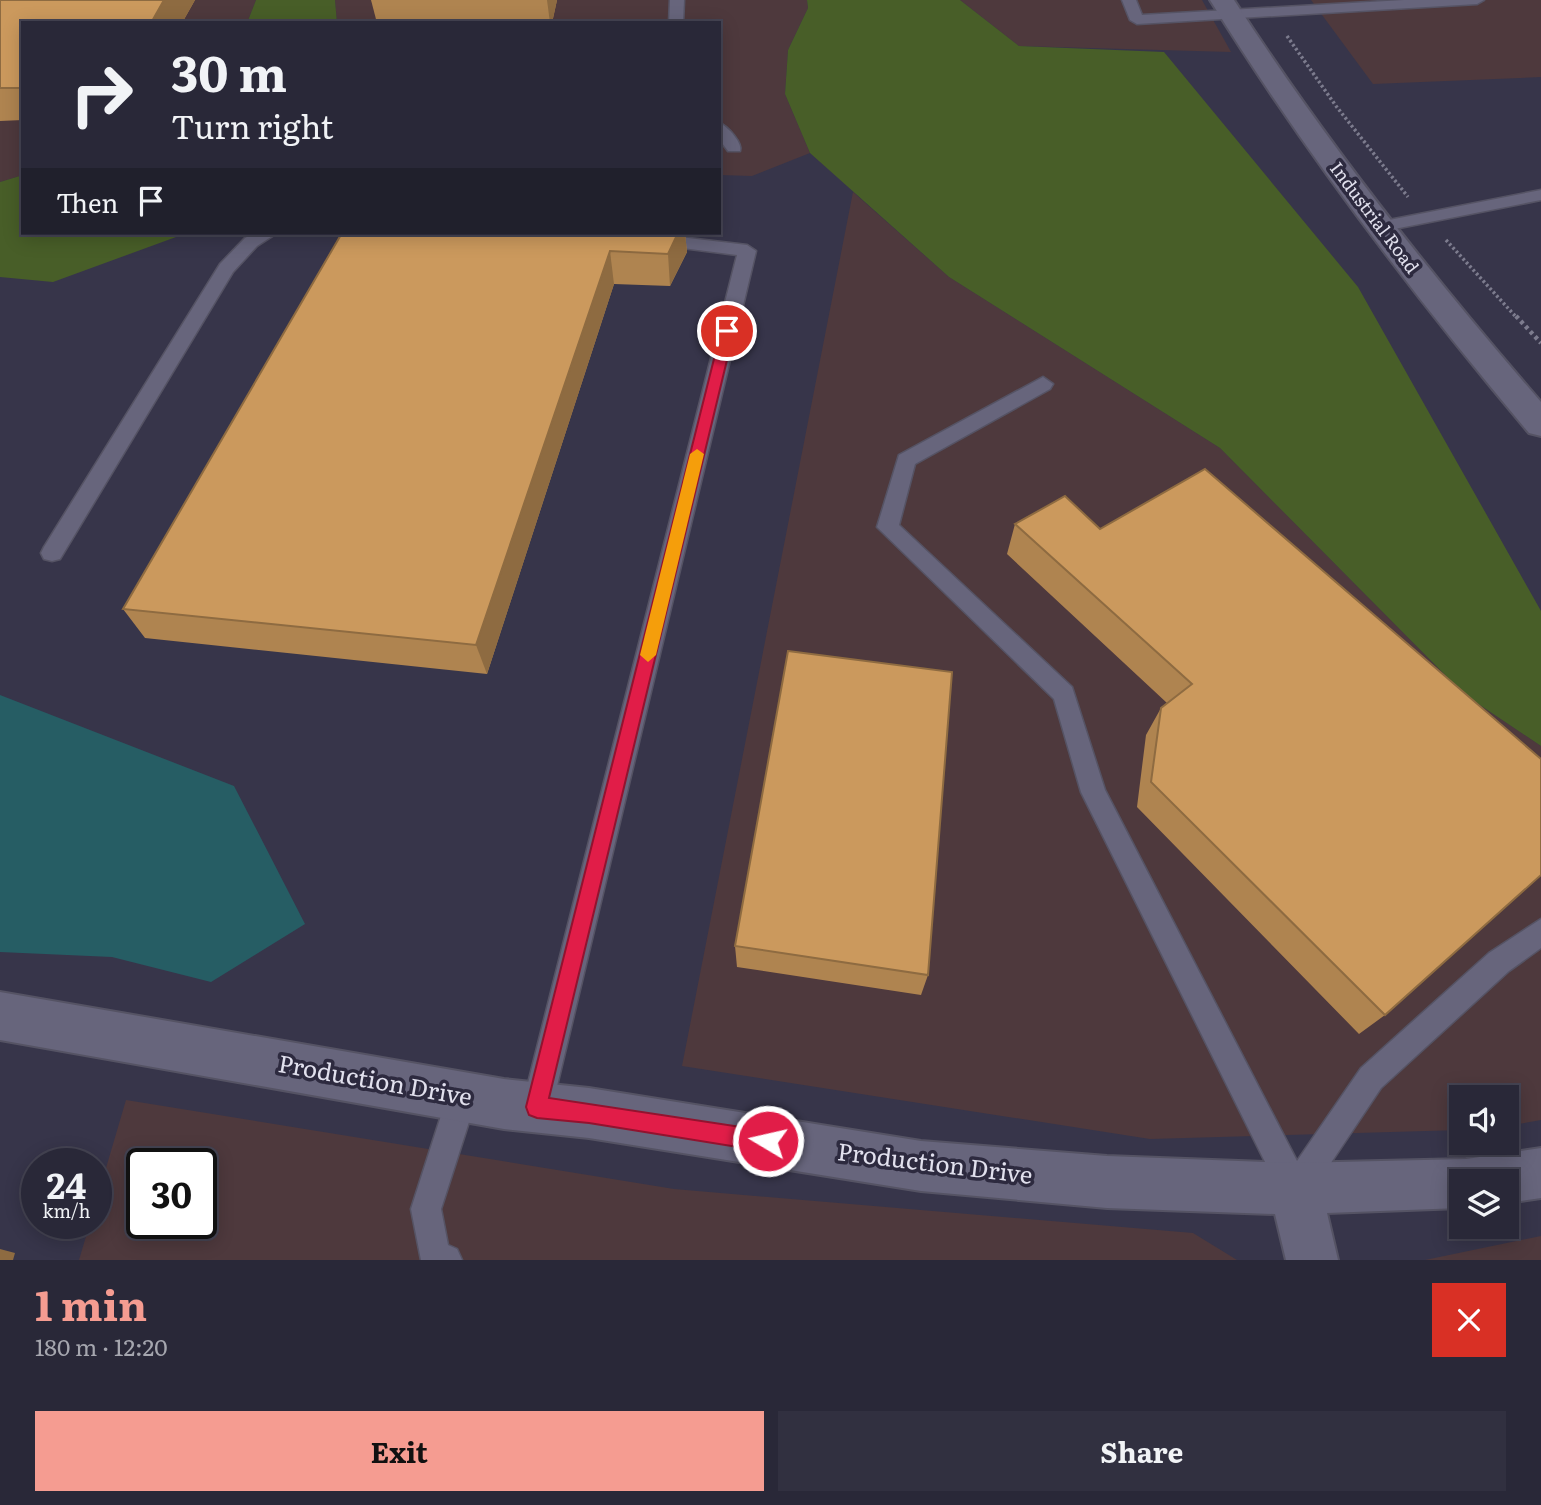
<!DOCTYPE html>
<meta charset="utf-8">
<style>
:root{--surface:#292838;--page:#313040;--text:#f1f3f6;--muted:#a5a6ae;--line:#454453;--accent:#f59c91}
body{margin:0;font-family:Literata,serif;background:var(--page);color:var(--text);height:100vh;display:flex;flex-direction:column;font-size:26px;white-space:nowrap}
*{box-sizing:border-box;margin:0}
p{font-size:23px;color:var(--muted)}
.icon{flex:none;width:38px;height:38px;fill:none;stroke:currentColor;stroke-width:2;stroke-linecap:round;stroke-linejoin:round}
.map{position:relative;height:1260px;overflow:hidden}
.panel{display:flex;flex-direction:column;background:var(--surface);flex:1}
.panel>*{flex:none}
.guide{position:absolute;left:21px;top:21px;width:700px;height:214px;border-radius:0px;box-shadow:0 4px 18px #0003,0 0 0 2px var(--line);background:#292838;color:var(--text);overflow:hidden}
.fabs{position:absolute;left:1449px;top:1085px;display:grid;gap:14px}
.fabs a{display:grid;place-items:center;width:70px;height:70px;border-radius:0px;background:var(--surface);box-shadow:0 4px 18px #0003,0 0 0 2px var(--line);font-size:35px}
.speed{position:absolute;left:21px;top:1148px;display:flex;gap:14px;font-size:35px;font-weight:700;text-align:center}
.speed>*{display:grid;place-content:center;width:91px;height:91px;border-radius:50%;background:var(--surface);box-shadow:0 4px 18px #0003,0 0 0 2px var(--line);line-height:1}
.speed small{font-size:18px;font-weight:400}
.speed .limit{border:4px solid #111;border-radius:10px;background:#fff;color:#111}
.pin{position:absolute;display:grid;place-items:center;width:60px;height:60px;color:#fff;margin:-30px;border:4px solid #fff;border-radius:50%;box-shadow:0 2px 7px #0007}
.me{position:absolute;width:77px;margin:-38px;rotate:279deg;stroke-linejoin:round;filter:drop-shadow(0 0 5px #0008)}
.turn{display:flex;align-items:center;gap:24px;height:147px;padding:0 35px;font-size:32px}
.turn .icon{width:91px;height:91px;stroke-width:2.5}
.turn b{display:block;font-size:49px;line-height:60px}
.then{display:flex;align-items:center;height:66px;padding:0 35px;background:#0003;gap:14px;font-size:26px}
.round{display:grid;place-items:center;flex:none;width:74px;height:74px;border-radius:0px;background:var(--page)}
.summary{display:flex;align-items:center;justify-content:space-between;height:119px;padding:0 35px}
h1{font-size:42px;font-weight:700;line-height:52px;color:var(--accent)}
.button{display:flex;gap:14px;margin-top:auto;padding:14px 35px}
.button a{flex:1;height:80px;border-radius:0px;background:var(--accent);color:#111;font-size:28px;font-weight:700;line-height:80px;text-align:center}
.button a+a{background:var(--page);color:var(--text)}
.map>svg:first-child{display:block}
</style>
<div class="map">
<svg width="1541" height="1260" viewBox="0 0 1541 1260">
<rect width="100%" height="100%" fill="#37354a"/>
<g fill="#4e393d" fill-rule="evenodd">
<polygon points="0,0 256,0 247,23 23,23 23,175 0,182"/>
<polygon points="335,0 807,0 808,8 788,50 785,94 810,153 752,176 719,175 719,23 337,23"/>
<polygon points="960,0 1202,0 1231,52 1019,46"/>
<polygon points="1311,0 1541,0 1541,77 1373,84"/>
<polygon points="853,192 949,277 1220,448 1465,695 1541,746 1541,1120 1507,1126 1507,1097 1461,1097 1461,1130 1150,1139 682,1066"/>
<path d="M126,1100L674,1189L1193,1233L1237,1260H79L90,1223H96V1202ZM142,1164H201V1223H142Z"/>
<polygon points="1541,1236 1541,1260 1425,1260"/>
</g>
<g fill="#485e28">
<polygon points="256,0 335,0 337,23 247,23"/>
<polygon points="807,0 960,0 1019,46 1164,52 1358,287 1541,611 1541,746 1465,695 1220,448 949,277 810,153 785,94 788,50 808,8"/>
<polygon points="23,175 23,233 187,233 53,282 0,277 0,182"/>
</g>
<polygon fill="#265d64" points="0,695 234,786 305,924 211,982 112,957 0,952"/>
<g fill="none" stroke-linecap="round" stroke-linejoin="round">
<g stroke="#555364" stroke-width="3">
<g id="service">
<polygon points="670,0 684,0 683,23 669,23"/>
<polygon points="1122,0 1136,0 1142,15 1404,0 1484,0 1477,4 1137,24 1130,20"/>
<path d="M719,123C728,126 743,144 740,151H728L719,139Z"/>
<polygon points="1541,190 1541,200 1379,232 1370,227 1379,222"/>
<polygon points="255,233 277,233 257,246 233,272 60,559 52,561 44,559 41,553 44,547 220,264 245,238"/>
<polygon points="595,233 646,233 747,245 756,251 552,1107 547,1117 537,1122 527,1117 522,1107 737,255 604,238"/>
<polygon points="1043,377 1053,384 1050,389 915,464 899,525 1072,687 1105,790 1297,1161 1361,1068 1489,953 1541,919 1541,948 1509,971 1381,1088 1306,1200 1295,1204 1284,1200 1081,792 1054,699 877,527 899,455"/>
<polygon points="462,1082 472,1087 477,1097 441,1209 448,1245 457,1249 462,1260 421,1260 411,1209 447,1097 452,1087"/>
</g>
</g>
<g stroke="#555364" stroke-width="4">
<polygon id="minor" points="0,992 504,1079 589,1088 921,1141 1107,1156 1295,1163 1466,1159 1541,1148 1541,1198 1507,1203 1507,1181 1461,1181 1461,1208 1327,1213 1338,1260 1286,1260 1275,1214 1107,1208 921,1191 589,1138 504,1129 0,1040"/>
</g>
<g stroke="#555364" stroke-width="4">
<path id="secondary" d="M1210,0H1234C1326,142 1430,274 1541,402V436L1529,433C1413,295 1305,153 1210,0Z"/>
</g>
<g stroke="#7d7c8e" stroke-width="3.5" stroke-dasharray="2.5 2.5" stroke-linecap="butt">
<polyline points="1287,36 1336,106 1408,197"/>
<polyline points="1446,240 1517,318"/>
</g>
<polyline stroke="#7d7c8e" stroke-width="4.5" stroke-dasharray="3.5 3.5" stroke-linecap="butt" points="1516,316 1541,343"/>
<use href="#service" fill="#67657c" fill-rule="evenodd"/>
<use href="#minor" fill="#67657c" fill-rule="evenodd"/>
<use href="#secondary" fill="#67657c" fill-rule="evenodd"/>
</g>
<g fill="#af8450">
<polygon points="0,0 195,0 182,23 23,23 23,120 0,121"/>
<polygon points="371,0 557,0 552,23 377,23"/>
<polygon points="527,233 685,233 687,252 670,286 614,284 487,674 145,638 123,609"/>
<polygon points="1205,469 1385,1015 1359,1034 1137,807 1146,735 1161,708 1167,703 1007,554 1015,524 1100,529"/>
<polygon points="735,946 928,975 921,995 737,967"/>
</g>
<g fill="#8e6b41">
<polygon points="164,0 195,0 182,23 151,23"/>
<polygon points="547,0 557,0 552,23 550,23"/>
<polygon points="678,233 685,233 687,252 670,286 668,254"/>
<polygon points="610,251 614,284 487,674 476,645"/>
<polygon points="0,1249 15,1253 13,1260 0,1260"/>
</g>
<g fill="#cb995d" stroke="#8e6b41" stroke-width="2">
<polygon points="0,0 164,0 151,23 23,23 23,88 0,88"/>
<polygon points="342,233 509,233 526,235 527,233 678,233 668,254 610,251 476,645 123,609"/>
<polygon points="1205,469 1541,759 1541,875 1385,1015 1151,782 1161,708 1192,684 1015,524 1065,496 1100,529"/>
<polygon points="788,651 952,672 928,975 735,946"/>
</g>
<polygon fill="#e11d48" stroke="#92132f" stroke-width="2" points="727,327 734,331 549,1098 768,1131 775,1134 778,1141 775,1149 768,1152 589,1123 537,1118 529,1115 526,1107 721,331"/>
<polygon fill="#f59e0b" points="697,449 704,454 656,655 648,662 640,655 690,454"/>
<g text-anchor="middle" stroke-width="7" stroke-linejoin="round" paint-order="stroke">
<g font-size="18" fill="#e1e0ed" stroke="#2d2a3f">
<text transform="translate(1374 218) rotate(53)" y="6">Industrial Road</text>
</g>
<g font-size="24" fill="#e1e0ed" stroke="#2d2a3f">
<text transform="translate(375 1081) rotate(10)" y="8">Production Drive</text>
<text transform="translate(935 1164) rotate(7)" y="8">Production Drive</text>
</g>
</g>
</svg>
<div class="fabs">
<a><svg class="icon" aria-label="sound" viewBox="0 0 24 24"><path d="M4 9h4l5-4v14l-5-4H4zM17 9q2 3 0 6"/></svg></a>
<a><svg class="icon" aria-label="layers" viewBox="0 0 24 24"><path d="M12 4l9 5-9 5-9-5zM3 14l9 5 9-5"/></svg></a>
</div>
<div class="speed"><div>24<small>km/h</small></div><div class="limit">30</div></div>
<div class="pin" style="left:727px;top:331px;background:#d93025"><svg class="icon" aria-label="arrive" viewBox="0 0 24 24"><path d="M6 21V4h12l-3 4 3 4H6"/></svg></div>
<svg class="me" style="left:768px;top:1141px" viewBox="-20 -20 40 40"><circle r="17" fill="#e11d48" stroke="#fff" stroke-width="3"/><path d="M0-11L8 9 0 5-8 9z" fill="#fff"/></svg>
<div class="guide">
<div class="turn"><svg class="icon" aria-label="right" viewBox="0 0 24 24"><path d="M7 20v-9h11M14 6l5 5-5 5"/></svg><div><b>30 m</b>Turn right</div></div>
<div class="then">Then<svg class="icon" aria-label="arrive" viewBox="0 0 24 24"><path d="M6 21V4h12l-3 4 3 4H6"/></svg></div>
</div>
</div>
<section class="panel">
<div class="summary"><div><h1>1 min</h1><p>180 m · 12:20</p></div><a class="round" style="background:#d93025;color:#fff"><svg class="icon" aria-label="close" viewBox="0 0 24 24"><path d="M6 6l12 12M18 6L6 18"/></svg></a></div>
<div class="button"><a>Exit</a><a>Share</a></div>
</section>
